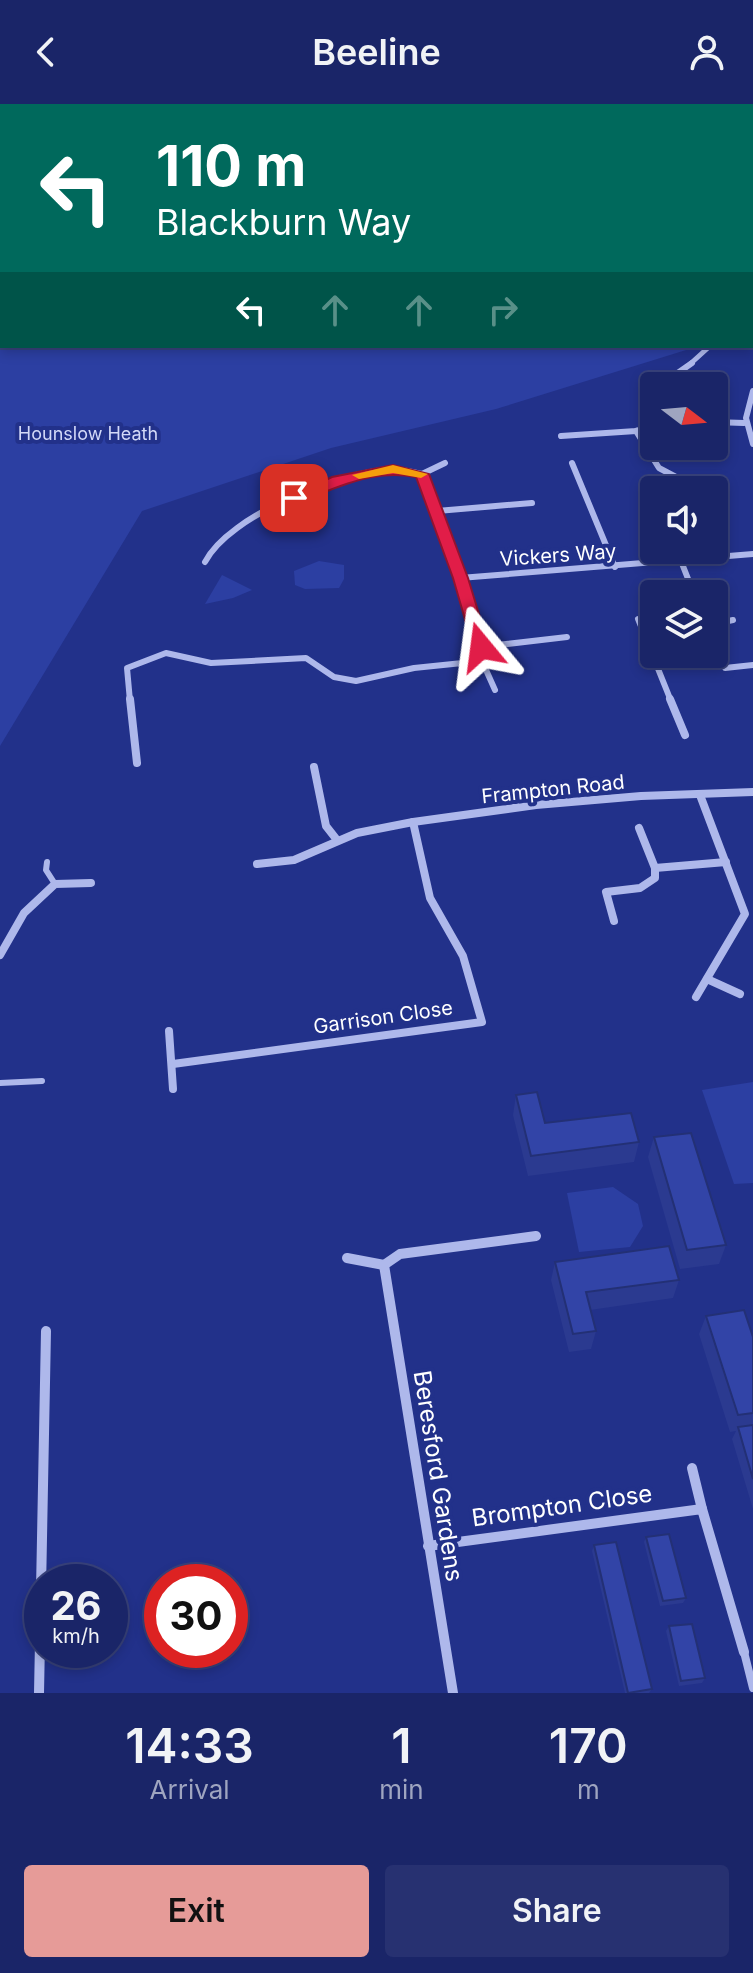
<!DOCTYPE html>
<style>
:root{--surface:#1a2568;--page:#273171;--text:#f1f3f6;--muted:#9fa5c0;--line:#38427c;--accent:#e69b98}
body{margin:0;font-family:Inter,sans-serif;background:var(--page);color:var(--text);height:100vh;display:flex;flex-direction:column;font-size:30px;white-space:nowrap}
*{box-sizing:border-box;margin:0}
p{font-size:26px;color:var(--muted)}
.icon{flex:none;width:44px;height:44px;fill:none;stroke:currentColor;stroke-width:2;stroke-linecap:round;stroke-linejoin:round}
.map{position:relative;height:1589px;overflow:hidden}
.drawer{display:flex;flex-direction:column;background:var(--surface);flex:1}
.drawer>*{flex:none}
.top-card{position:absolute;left:0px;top:0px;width:754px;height:244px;box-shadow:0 4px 12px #0003,0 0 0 2px var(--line);background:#00695c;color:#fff;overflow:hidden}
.needle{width:52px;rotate:106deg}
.fabs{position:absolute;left:640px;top:268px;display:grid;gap:16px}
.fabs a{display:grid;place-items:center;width:88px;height:88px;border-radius:8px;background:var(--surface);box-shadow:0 4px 12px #0003,0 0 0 2px var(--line);font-size:40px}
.speed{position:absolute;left:24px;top:1460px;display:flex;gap:16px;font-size:40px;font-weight:700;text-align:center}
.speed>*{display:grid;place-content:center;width:104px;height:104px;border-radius:50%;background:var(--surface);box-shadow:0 4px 12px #0003,0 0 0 2px var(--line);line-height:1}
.speed small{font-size:20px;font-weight:400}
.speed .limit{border:12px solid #d22;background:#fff;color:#111}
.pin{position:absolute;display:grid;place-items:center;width:68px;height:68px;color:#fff;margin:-34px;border-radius:16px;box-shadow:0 4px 12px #0006}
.me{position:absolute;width:88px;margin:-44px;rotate:344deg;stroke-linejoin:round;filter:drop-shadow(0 0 6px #0008)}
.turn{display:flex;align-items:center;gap:28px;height:168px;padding:0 24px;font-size:36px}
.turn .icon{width:104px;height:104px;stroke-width:2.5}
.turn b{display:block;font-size:56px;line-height:68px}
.lanes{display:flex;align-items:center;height:76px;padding:0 24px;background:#0003;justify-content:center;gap:40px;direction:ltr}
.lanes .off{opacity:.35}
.eta{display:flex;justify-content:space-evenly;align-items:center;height:136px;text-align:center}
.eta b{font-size:48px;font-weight:600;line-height:56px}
.button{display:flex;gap:16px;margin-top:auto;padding:16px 24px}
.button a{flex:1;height:92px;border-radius:8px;background:var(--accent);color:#111;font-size:32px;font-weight:600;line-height:92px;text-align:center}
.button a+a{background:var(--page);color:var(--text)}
header{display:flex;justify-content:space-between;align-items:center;height:104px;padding:0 24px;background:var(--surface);font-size:36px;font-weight:600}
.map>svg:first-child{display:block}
</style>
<header><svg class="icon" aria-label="back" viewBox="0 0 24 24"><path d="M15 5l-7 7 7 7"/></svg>Beeline<svg class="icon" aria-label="person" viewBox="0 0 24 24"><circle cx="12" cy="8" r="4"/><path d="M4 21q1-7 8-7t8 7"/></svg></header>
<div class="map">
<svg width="753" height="1589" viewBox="0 0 753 1589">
<rect width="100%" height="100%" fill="#22318a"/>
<g fill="#2c3fa2">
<polygon points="0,0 753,0 753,230 752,2 2,2 2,242 699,242 496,305 331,344 142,407 0,642"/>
<polygon points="319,457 344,461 344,475 339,484 305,485 295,481 294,467"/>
<polygon points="222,471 252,486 233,494 205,500"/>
<polygon points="753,978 753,1079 734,1080 702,986"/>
<polygon points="613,1083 638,1100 643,1122 630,1143 579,1148 567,1089"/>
</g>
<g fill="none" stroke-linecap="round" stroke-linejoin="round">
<g stroke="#aeb8eb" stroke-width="6">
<polyline points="47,758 46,766 55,780"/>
<polyline points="0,979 42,977"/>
</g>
<polyline stroke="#aeb8eb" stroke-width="8" points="744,1548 753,1584"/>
<polyline stroke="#aeb8eb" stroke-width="5" points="689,261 710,242"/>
<g stroke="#aeb8eb" stroke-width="6">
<polyline points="659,282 692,259"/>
<polyline points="753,287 746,314 753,340"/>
<polyline points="714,318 744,319"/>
<polyline points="636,327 659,364 676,373 687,386"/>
<polyline points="561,332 636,327 654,322"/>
<polyline points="445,359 422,370 460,474 482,557 495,586"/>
<polyline points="572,359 615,463"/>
<polyline points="714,400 719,400"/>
<polyline points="437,407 532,399"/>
<polyline points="681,457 694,490"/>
<path d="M205,458C229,411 340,368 392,365C401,365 412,368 422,370"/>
<polyline points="460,474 753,450"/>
<polyline points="638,515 671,597"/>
<polyline points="714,520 733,516"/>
<polyline points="714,536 725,564 753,561"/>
<polyline points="481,543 567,533"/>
<polyline points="658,560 723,555"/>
<polyline points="130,597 127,564 166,549 211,559 306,554 334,573 356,577 414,564 482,557"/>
</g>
<g stroke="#aeb8eb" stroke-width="8">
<polyline points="130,595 137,659"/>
<polyline points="670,595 685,631"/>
<polyline points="314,663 326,722 337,736"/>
<polyline points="257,760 294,756 357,729 413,718 536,701 641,692 753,688"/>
<polyline points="655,764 726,758"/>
<polyline points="614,817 606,788 640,784 655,774 655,764 639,724"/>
<polyline points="0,851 24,809 55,780 91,779"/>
<polyline points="707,875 740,890"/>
<polyline points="696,893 745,810 700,691"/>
<polyline points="169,927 173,985"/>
<polyline points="173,960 482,918 463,852 430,794 413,718"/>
</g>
<g stroke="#aeb8eb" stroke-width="10">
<polyline points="347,1154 384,1161"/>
<polyline points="692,1364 702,1405"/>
<polyline points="428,1442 702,1405 744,1548"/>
<polyline points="39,1589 46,1227"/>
<polyline points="453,1589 384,1161 400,1150 536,1132"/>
</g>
</g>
<g fill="#2b3a90">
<polygon points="516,991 545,1019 639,1038 634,1058 528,1072 513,1011"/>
<polygon points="654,1033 726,1141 719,1160 680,1165 648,1053"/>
<polygon points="555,1158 679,1176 673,1194 590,1206 596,1227 591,1245 569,1248 551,1176"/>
<polygon points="706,1212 753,1233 753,1405 732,1335 736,1327 730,1328 699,1230"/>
<polygon points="646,1433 686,1494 683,1499 660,1502 644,1438"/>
<polygon points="594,1441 652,1585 649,1589 625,1589 592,1447"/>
<polygon points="669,1522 705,1574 702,1579 679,1582 666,1527"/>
</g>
<g fill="#3244a7" stroke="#233075" stroke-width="2">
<polygon points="537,988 545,1019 631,1009 639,1038 531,1052 516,991"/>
<polygon points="691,1029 726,1141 687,1146 654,1033"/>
<polygon points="669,1142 679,1176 586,1188 596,1227 573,1230 555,1158"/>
<polygon points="744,1206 753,1233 753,1309 738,1311 706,1212"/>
<polygon points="753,1321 753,1375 738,1323"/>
<polygon points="669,1430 686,1494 663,1497 646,1433"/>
<polygon points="616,1438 652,1585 628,1589 594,1441"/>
<polygon points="692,1520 705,1574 681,1577 669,1522"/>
</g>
<path fill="#e11d48" stroke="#92132f" stroke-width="2" d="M393,361L429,370L468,474L489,543L486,547L481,548L473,543L453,474L416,373C369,364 338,386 294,398L287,394L332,373Z"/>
<polygon fill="#f59e0b" points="393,361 428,370 421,374 393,369 359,375 352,371"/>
<g text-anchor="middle" stroke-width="8" stroke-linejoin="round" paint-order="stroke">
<g font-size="18" fill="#d3d9f8" stroke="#22318a">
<text x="88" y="336">Hounslow Heath</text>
</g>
<g font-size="20" fill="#fff" stroke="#22318a">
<text transform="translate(558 451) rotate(-4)" y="7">Vickers Way</text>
<text transform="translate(553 685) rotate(-6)" y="7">Frampton Road</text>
<text transform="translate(383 913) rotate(-8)" y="7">Garrison Close</text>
</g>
<g font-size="24" fill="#fff" stroke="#22318a">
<text transform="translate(438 1372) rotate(81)" y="8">Beresford Gardens</text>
<text transform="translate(562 1402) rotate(-8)" y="8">Brompton Close</text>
</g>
</g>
</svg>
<div class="fabs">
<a><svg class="needle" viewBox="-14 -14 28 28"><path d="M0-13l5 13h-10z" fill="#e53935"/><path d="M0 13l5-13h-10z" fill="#9fa5c0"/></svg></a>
<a><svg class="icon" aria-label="sound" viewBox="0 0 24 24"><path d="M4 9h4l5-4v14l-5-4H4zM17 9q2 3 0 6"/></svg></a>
<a><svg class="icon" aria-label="layers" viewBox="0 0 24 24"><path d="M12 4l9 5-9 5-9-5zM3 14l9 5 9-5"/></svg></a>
</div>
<div class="speed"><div>26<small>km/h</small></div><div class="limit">30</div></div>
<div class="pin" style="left:294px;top:394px;background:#d93025"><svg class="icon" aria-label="arrive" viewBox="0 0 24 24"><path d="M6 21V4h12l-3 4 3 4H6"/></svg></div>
<svg class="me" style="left:481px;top:543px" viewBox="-20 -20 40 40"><path d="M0-17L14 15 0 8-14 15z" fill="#e11d48" stroke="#fff" stroke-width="4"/></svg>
<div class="top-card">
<div class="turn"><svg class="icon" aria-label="left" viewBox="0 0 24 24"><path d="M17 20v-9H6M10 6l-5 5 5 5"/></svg><div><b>110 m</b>Blackburn Way</div></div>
<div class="lanes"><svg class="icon" aria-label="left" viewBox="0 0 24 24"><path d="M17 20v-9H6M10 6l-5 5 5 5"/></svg><svg class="icon off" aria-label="ahead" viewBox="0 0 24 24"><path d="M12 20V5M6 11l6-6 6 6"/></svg><svg class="icon off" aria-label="ahead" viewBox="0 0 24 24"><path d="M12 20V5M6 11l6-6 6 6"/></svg><svg class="icon off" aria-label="right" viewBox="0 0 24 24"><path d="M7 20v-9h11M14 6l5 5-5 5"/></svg></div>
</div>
</div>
<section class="drawer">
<div class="eta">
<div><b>14:33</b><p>Arrival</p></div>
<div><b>1</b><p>min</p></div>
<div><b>170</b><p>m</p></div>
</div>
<div class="button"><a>Exit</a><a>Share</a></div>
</section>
